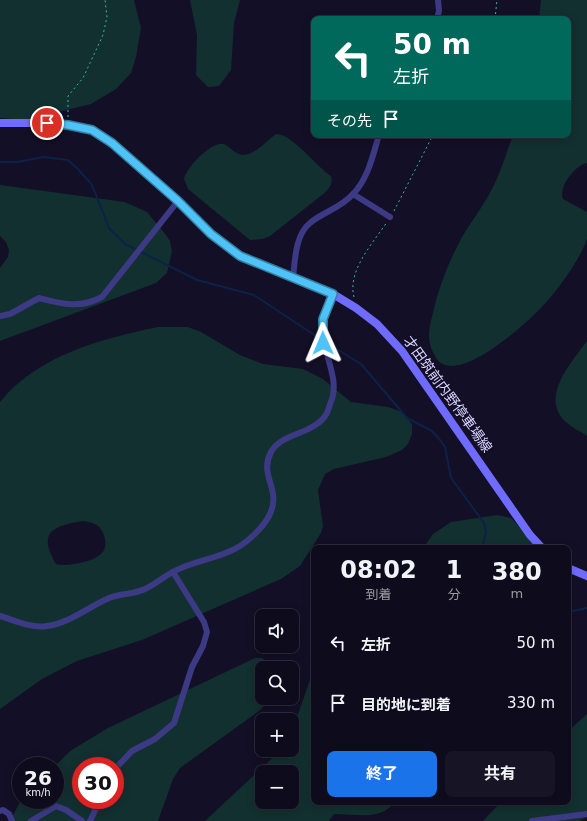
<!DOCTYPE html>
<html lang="ja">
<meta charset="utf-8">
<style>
:root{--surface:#0e0b1c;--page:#171425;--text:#f1f3f6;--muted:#9b9ba3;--line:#2e2b3b;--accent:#1a73e8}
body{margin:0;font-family:"DejaVu Sans","Noto Sans JP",sans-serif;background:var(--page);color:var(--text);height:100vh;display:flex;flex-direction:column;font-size:15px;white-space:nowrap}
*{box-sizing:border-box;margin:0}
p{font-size:13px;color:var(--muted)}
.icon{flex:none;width:22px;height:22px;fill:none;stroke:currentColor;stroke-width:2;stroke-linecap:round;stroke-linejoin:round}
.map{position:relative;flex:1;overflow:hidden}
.drawer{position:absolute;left:311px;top:545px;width:260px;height:260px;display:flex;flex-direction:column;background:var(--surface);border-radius:8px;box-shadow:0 2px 10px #0003,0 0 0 1px var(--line)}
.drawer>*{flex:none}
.top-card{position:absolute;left:311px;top:16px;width:260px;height:122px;border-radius:8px;box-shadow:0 2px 10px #0003,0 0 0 1px var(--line);background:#00695c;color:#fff;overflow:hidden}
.buttons{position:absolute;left:255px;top:609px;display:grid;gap:8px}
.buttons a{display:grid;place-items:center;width:44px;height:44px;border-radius:8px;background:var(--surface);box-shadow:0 2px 10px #0003,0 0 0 1px var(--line);font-size:20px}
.speed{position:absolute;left:12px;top:757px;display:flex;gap:8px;font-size:20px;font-weight:700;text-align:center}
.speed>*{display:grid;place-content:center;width:52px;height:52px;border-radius:50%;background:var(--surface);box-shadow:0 2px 10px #0003,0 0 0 1px var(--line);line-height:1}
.speed small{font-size:10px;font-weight:400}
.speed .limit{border:6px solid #d22;background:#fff;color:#111}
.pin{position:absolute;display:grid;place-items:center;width:34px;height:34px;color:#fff;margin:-17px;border:2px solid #fff;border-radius:50%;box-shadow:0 1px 4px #0007}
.me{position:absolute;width:44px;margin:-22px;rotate:359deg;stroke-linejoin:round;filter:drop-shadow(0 0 3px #0008)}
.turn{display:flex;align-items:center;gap:14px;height:84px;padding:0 16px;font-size:18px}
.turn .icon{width:52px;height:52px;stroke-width:2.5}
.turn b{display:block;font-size:28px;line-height:34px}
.then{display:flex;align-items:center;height:38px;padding:0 16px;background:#0003;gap:8px;font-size:15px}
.eta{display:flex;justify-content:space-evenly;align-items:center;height:68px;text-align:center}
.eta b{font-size:24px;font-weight:700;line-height:28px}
.action{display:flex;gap:8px;margin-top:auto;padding:8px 16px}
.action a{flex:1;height:46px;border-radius:8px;background:var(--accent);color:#fff;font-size:16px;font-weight:700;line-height:46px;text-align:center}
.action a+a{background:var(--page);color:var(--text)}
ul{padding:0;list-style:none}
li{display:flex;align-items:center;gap:12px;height:60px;padding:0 16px}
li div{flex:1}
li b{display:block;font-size:15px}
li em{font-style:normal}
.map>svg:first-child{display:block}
</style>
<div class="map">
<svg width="587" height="821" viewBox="0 0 587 821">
<rect width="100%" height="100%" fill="#130f26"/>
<g fill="#12302f" fill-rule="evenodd">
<polygon points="0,0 134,0 141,28 136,57 131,73 116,89 91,104 26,120 0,118"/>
<polygon points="190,0 240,0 234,23 231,70 219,86 208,87 196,75 197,35"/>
<path d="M541,0H587V163C575,165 558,187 563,199L587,212C587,220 587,231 587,239C579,262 555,294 538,311C522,327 464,379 441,363C438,362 436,357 434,354C426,341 429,327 433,313C439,286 449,261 462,237C473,219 486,202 495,183C502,168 507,151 513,135H568V19H539Z"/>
<path d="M276,134C290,132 318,168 331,176C334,184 328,190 322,195L270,236L263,239L250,240L188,189L184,179C187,167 211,141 224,144C229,146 232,151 237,153C250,161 266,141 276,134Z"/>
<polygon points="0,185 125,202 147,212 166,235 170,241 172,251 167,273 156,283 0,341 0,268 8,257 9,250 6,242 0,236"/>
<path d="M158,327H188L201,332L240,355L263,364L303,369L323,379L351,402L388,407L402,412L412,424V434L408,444L402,450L386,457L334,469L325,474L318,490L323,526L321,533L300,566L281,579L142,640L77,661L42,679L0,709V402C38,355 101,339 158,327ZM83,521C88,522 94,523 98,526C105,532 109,547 101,554C93,562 67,567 56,564C37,532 53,526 83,521Z"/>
<path d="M587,341V436C580,431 572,428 566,422C539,397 572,362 587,341Z"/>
<polygon points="497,515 511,518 539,548 423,548 433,534 451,522"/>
<path d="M255,658H262L267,662L269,667L262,668V698H266L264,706L259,711L180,768L173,779L158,821H10L21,800H55V766L70,751L108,728ZM81,766H115V800H81Z"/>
<path d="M314,668V802H395C380,821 358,814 334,814L329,821H205L281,750H292V732ZM262,772H292V802H262Z"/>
<polygon points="587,714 587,817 579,821 483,821 501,802 568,802 568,731"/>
</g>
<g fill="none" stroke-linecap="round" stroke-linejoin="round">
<g stroke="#0c2248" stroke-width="2">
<polyline points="0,162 17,162 44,157 68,160 78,169 92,185 109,228 125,244 197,280 254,295 322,340"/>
<polyline points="325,342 361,364 407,418 432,431 440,440 445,447 451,478 484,523 486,533 482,548"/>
<polyline points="568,612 587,608"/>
</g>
<g stroke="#2fb8b0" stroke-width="1" stroke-dasharray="2 3" stroke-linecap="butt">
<polyline points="495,19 497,0"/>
<polyline points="68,117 68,96 83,78 103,35 107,17 105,0"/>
<polyline points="394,211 433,135"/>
<path d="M354,297C347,271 373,243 387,222"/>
</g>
<g stroke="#3d3a85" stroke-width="6">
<polyline points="437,19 439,11 438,0"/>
<polyline points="353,194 390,217"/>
<path d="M293,278C295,261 295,235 310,223C323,212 341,208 353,194C368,179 373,155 379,135"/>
<path d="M0,316L10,314L39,298C62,304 80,309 102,297L178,201"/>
<path d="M0,616C14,620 32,629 47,626C69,623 87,608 107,599C119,593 133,595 145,589C157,583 168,573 181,568C200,560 223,557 240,546C251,539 263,527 269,516C283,489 258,477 271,452C282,432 315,435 327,413C329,409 330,403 332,399C340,375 318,346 323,319C324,311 330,302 333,294"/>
<polyline points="115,769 132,751 155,739 174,723 192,667 203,646 207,632 204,622 173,572"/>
<polyline points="0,811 3,810 9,814 12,821"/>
<polyline points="31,821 56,806 66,810 82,821"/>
<polyline points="90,821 100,800"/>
<polyline points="532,821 587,814"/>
</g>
<g stroke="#6f6bff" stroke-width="8">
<polyline points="0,123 47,123 68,125 92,130 112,143 178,201 211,234 240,256 333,294 356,308 377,324 402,351 530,535 542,548"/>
<polyline points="568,568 587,576"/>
</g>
</g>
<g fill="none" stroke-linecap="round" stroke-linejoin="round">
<g stroke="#337fa1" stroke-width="10">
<polyline id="route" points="47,123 68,125 92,130 112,143 178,201 211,234 240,256 333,294 323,319 323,343"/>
</g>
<use href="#route" stroke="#4fc3f7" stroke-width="7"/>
</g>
<g text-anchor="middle" stroke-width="3.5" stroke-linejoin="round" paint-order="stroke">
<g font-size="14" fill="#d9d4ff" stroke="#130f26">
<text transform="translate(448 394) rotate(54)" y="5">才田筑前内野停車場線</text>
</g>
</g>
</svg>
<div class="buttons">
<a><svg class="icon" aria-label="sound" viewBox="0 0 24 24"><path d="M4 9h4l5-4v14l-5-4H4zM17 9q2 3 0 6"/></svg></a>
<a><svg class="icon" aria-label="search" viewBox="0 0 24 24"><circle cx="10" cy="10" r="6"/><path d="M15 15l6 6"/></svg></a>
<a>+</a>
<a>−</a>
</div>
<div class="speed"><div>26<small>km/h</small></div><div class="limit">30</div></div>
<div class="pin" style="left:47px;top:123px;background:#d93025"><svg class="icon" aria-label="arrive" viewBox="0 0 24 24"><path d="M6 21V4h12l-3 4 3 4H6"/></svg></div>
<svg class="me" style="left:323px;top:343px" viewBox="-20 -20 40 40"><path d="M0-17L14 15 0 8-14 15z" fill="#4fc3f7" stroke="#fff" stroke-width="4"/></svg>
<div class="top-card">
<div class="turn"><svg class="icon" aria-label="left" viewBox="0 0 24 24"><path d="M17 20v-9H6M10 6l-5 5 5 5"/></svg><div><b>50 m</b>左折</div></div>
<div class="then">その先<svg class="icon" aria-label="arrive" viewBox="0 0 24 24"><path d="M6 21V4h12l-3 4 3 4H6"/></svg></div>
</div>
<section class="drawer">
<div class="eta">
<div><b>08:02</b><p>到着</p></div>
<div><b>1</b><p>分</p></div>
<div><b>380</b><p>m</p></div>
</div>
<ul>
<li><svg class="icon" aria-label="left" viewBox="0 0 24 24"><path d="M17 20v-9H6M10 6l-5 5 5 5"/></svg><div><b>左折</b></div><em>50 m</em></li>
<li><svg class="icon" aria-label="arrive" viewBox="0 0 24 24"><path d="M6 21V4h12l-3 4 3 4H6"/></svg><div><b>目的地に到着</b></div><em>330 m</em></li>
</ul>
<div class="action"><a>終了</a><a>共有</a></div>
</section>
</div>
